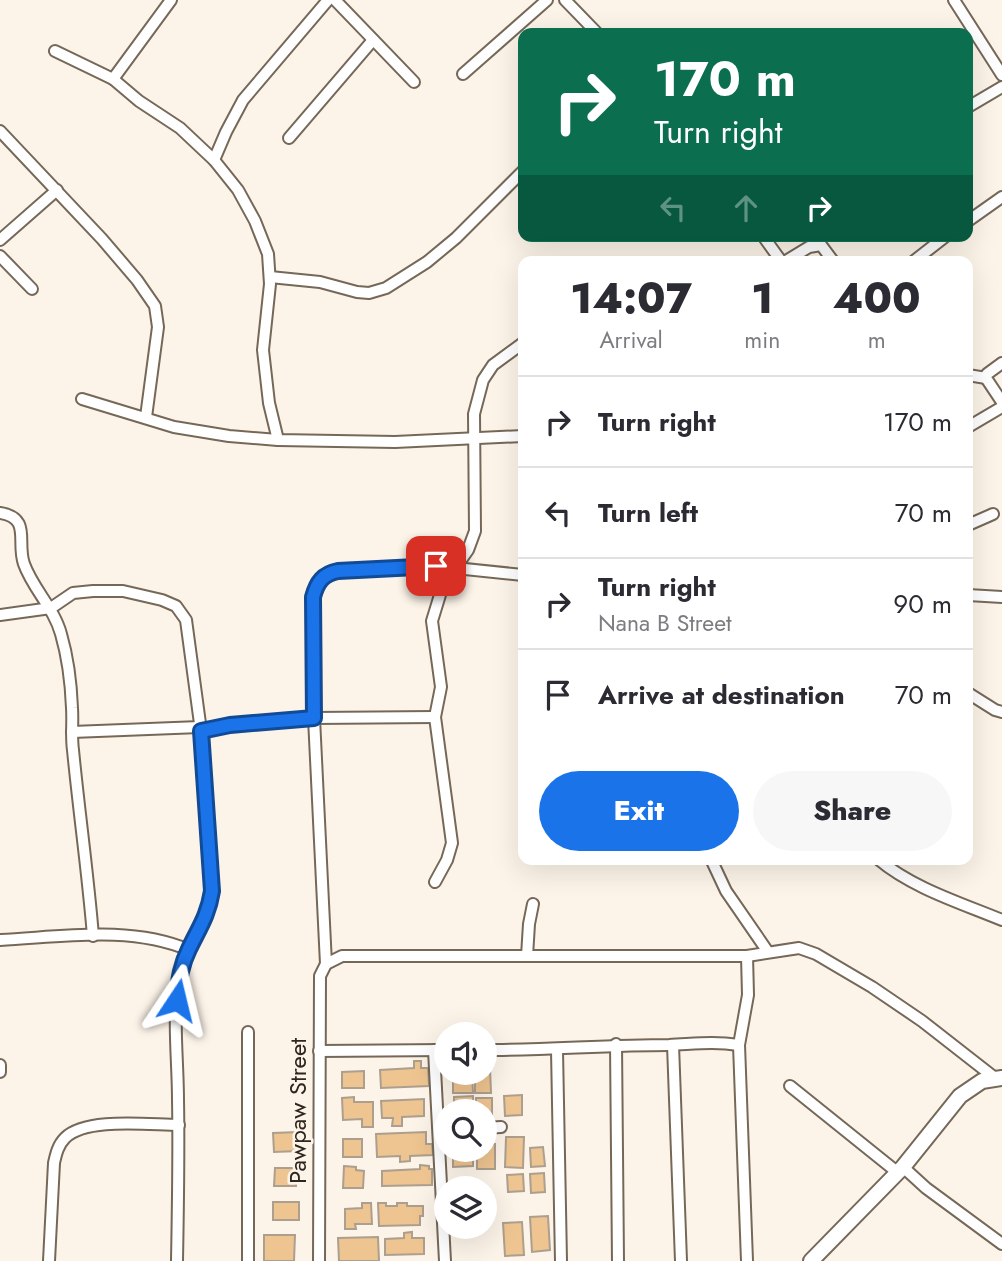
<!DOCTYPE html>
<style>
:root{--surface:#fff;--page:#f7f7f7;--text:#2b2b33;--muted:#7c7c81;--line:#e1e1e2;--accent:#1a73e8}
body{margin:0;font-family:Jost,sans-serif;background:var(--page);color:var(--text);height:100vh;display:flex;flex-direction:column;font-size:26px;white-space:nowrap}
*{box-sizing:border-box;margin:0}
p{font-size:23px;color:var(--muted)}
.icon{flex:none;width:38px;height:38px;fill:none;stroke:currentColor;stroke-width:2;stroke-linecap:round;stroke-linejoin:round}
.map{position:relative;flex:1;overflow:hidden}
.drawer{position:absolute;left:518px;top:256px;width:455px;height:609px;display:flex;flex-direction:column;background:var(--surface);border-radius:14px;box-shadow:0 7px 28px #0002}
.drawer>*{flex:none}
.hud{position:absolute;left:518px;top:28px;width:455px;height:214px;border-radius:14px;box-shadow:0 7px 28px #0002;background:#0b6e4f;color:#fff;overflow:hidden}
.controls{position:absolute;left:434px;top:1022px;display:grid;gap:14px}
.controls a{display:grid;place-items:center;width:63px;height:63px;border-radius:50%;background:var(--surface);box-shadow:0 7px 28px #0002;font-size:35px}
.pin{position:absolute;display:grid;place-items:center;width:60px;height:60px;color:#fff;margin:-30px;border-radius:14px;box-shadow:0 4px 10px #0006}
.me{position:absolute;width:77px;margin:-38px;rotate:10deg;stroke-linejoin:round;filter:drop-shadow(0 0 5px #0008)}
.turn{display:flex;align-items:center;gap:24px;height:147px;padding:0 21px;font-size:32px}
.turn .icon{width:91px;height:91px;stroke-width:2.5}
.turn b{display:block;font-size:49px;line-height:60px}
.lanes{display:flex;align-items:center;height:66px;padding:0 21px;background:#0003;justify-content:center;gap:35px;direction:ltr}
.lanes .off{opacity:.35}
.eta{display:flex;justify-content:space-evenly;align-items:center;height:119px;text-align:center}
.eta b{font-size:42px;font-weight:800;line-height:49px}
.action{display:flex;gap:14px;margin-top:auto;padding:14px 21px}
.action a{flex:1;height:80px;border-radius:42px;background:var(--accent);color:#fff;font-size:28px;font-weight:800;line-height:80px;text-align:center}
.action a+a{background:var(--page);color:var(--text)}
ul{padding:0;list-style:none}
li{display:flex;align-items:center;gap:21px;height:91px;padding:0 21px;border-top:2px solid var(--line)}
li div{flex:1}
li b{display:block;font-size:26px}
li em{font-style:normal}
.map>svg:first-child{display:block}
</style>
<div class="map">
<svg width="1002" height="1261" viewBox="0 0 1002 1261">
<rect width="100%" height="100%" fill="#fdf4e9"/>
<g fill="#eec490" stroke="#ad9f8e" stroke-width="2">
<polygon points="414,1061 421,1061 421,1068 428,1068 429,1086 381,1088 380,1070 414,1068"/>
<polygon points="485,1068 490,1068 491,1093 475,1093 475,1073 485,1073"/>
<polygon points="364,1071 364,1088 342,1088 342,1072"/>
<polygon points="453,1073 472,1073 473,1093 453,1093"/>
<polygon points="522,1095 522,1115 505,1116 504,1096"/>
<polygon points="473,1096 473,1111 449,1111 448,1108 454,1108 454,1097"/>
<polygon points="354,1097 354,1102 373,1102 373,1127 362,1127 362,1119 343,1120 342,1098"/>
<polygon points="476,1098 492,1098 492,1119 485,1119 485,1111 476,1111"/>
<polygon points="424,1099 424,1116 402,1117 402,1126 392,1126 393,1118 382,1118 381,1101"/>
<polygon points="298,1132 299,1151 274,1152 273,1133"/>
<polygon points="426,1132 426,1144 432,1144 433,1155 410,1156 410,1161 400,1162 400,1156 377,1157 376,1134"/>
<polygon points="506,1137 524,1137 523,1168 505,1167"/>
<rect x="343" y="1139" width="19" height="18"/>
<polygon points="485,1144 495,1144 495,1169 477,1169 477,1150 485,1150"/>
<polygon points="543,1147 545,1166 531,1167 530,1148"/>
<polygon points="453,1150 473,1150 473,1166 453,1167"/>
<polygon points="420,1165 429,1166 429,1169 432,1169 432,1185 382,1186 382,1171 420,1169"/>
<polygon points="344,1166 356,1167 356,1170 364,1171 363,1188 343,1188"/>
<polygon points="275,1168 297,1168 296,1186 274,1186"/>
<polygon points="544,1173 545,1192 531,1193 530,1174"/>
<polygon points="523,1174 524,1191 508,1192 507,1175"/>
<rect x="273" y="1202" width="26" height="18"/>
<polygon points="362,1203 371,1203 372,1224 355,1224 356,1229 345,1229 345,1209 362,1208"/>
<polygon points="378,1203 386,1203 386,1206 397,1206 397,1203 407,1203 407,1206 423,1206 423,1216 420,1216 420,1225 379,1226"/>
<polygon points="548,1216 550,1250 532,1252 530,1217"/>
<polygon points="522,1222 524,1255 505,1256 503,1223"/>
<polygon points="412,1232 412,1238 424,1238 424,1254 385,1255 385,1239 404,1238 404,1233"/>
<polygon points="264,1235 295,1235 294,1261 264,1261"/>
<polygon points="378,1237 379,1261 339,1261 338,1238"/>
</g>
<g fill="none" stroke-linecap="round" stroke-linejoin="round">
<g stroke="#756858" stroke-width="14">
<g id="minor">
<polyline points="335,0 414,82"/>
<polyline points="565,0 597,33"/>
<polyline points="954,0 1002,75"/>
<polyline points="55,51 113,79 139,101 180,128 214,160 238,190 255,221 268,254 270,284 263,350 269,403 278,440"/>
<polyline points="463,74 547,0"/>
<polyline points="113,79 171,0"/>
<polyline points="968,107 1002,87"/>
<polyline points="0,131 102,239 137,280 155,306 158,327 146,417"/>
<polyline points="289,138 373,40"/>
<polyline points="214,160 226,132 243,100 328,0"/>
<polyline points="968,221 1002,197"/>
<polyline points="763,236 781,261"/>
<polyline points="0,240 57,190"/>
<polyline points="0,256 32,289"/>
<polyline points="786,261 809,247 821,245 833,261"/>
<polyline points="914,261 946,236"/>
<polyline points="270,277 320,282 357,292 369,293 386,288 427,262 456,238 523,171"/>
<polyline points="1002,363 987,374 986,378 1002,402"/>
<polyline points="968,375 986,378"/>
<polyline points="82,399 174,427 229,436 278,440 395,442 523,436"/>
<polyline points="968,427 1002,407"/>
<path d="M0,513C32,518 16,542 24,564C33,589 54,608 61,634C68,658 71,682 72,708C73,722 71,736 73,750C79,812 88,874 93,936"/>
<polyline points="968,525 993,514"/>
<polyline points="968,595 1002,597"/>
<path d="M0,615L51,608L73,593L93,591H123L162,600L176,606L186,620L201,731L212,891C207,928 183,950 178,987C173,1023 178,1063 178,1100C179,1153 178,1207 177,1261"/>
<polyline points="968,693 995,710 1002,712"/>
<polyline points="201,731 230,725 314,718 435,717"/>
<polyline points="72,732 200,727"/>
<polyline points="711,859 726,891 768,952"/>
<path d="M878,859C912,888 961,903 1002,920"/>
<polyline points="435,882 447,860 452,843 435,717 441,687 432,621 443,585 468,550 475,531 474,414 483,380 493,365 523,343"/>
<path d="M0,940C62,937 130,925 189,950"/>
<polyline points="527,956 529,924 533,904"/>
<polyline points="326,964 342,956 747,956 799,948 816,954 872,987 922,1021 995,1078"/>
<path d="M326,964L314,718L313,597C317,582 323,574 338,571L436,566L523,575"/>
<polyline points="248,1032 248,1261"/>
<polyline points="616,1044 618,1261"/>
<polyline points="673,1045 681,1261"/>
<polyline points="434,1050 445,1261"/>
<path d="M485,1050C546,1050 608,1045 669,1045C694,1044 713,1041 739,1045"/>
<polyline points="557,1050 561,1261"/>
<polyline points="319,1051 446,1050"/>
<polyline points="0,1065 0,1072"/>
<polyline points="790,1086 897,1172"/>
<polyline points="485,1128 501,1127"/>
<polyline points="903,1167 926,1188 1002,1244"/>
<path d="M49,1261L54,1163C56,1154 58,1145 65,1138C86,1117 149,1125 179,1125"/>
<polyline points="319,1261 320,976 326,964"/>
<polyline points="747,1261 739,1045 748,995 747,956"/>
</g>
</g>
<g stroke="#756858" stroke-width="18">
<polyline id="tertiary" points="811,1261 903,1167 960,1096 982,1081 1002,1078"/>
</g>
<use href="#minor" stroke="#fff" stroke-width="10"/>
<use href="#tertiary" stroke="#fff" stroke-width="14"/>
</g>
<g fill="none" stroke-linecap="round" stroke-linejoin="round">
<g stroke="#114b97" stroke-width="18">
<path id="route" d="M177,1000C178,982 181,965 189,949C199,928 208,916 212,891L201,731L230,725L314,718L313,597C317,582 323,574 338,571L436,566"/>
</g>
<use href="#route" stroke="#1a73e8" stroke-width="12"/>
</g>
<g text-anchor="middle" stroke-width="5" stroke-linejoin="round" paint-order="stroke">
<g font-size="24" fill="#2d2720" stroke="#fdf4e9">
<text transform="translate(298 1111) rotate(-90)" y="8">Pawpaw Street</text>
</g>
</g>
</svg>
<div class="controls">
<a><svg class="icon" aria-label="sound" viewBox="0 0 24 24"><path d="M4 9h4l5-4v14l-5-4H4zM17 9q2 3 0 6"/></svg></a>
<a><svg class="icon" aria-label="search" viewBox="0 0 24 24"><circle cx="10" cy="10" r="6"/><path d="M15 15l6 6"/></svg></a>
<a><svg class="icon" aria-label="layers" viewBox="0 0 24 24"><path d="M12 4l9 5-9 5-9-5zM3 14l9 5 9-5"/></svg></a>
</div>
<div class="pin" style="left:436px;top:566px;background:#d93025"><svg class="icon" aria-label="arrive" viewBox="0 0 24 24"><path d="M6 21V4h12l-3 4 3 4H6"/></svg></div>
<svg class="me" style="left:177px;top:1000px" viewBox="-20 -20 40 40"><path d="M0-17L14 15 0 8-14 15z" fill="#1a73e8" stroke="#fff" stroke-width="4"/></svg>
<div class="hud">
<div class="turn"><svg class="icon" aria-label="right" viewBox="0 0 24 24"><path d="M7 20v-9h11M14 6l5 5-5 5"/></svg><div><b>170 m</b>Turn right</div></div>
<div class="lanes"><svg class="icon off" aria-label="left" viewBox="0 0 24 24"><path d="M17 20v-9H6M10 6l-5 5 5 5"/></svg><svg class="icon off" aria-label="ahead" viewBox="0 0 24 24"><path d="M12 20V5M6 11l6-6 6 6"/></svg><svg class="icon" aria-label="right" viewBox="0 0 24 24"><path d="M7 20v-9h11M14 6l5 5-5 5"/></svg></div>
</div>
<section class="drawer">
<div class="eta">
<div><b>14:07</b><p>Arrival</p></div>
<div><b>1</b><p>min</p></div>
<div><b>400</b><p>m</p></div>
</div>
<ul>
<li><svg class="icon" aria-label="right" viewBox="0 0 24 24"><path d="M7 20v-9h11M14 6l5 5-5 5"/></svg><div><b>Turn right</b></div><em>170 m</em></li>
<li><svg class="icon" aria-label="left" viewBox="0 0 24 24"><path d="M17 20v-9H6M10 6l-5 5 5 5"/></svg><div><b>Turn left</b></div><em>70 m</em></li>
<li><svg class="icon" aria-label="right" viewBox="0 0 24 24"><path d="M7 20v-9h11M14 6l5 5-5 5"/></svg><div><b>Turn right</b><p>Nana B Street</p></div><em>90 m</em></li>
<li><svg class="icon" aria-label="arrive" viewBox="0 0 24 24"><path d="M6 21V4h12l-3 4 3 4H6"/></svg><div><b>Arrive at destination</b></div><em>70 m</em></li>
</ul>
<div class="action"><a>Exit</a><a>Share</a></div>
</section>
</div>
